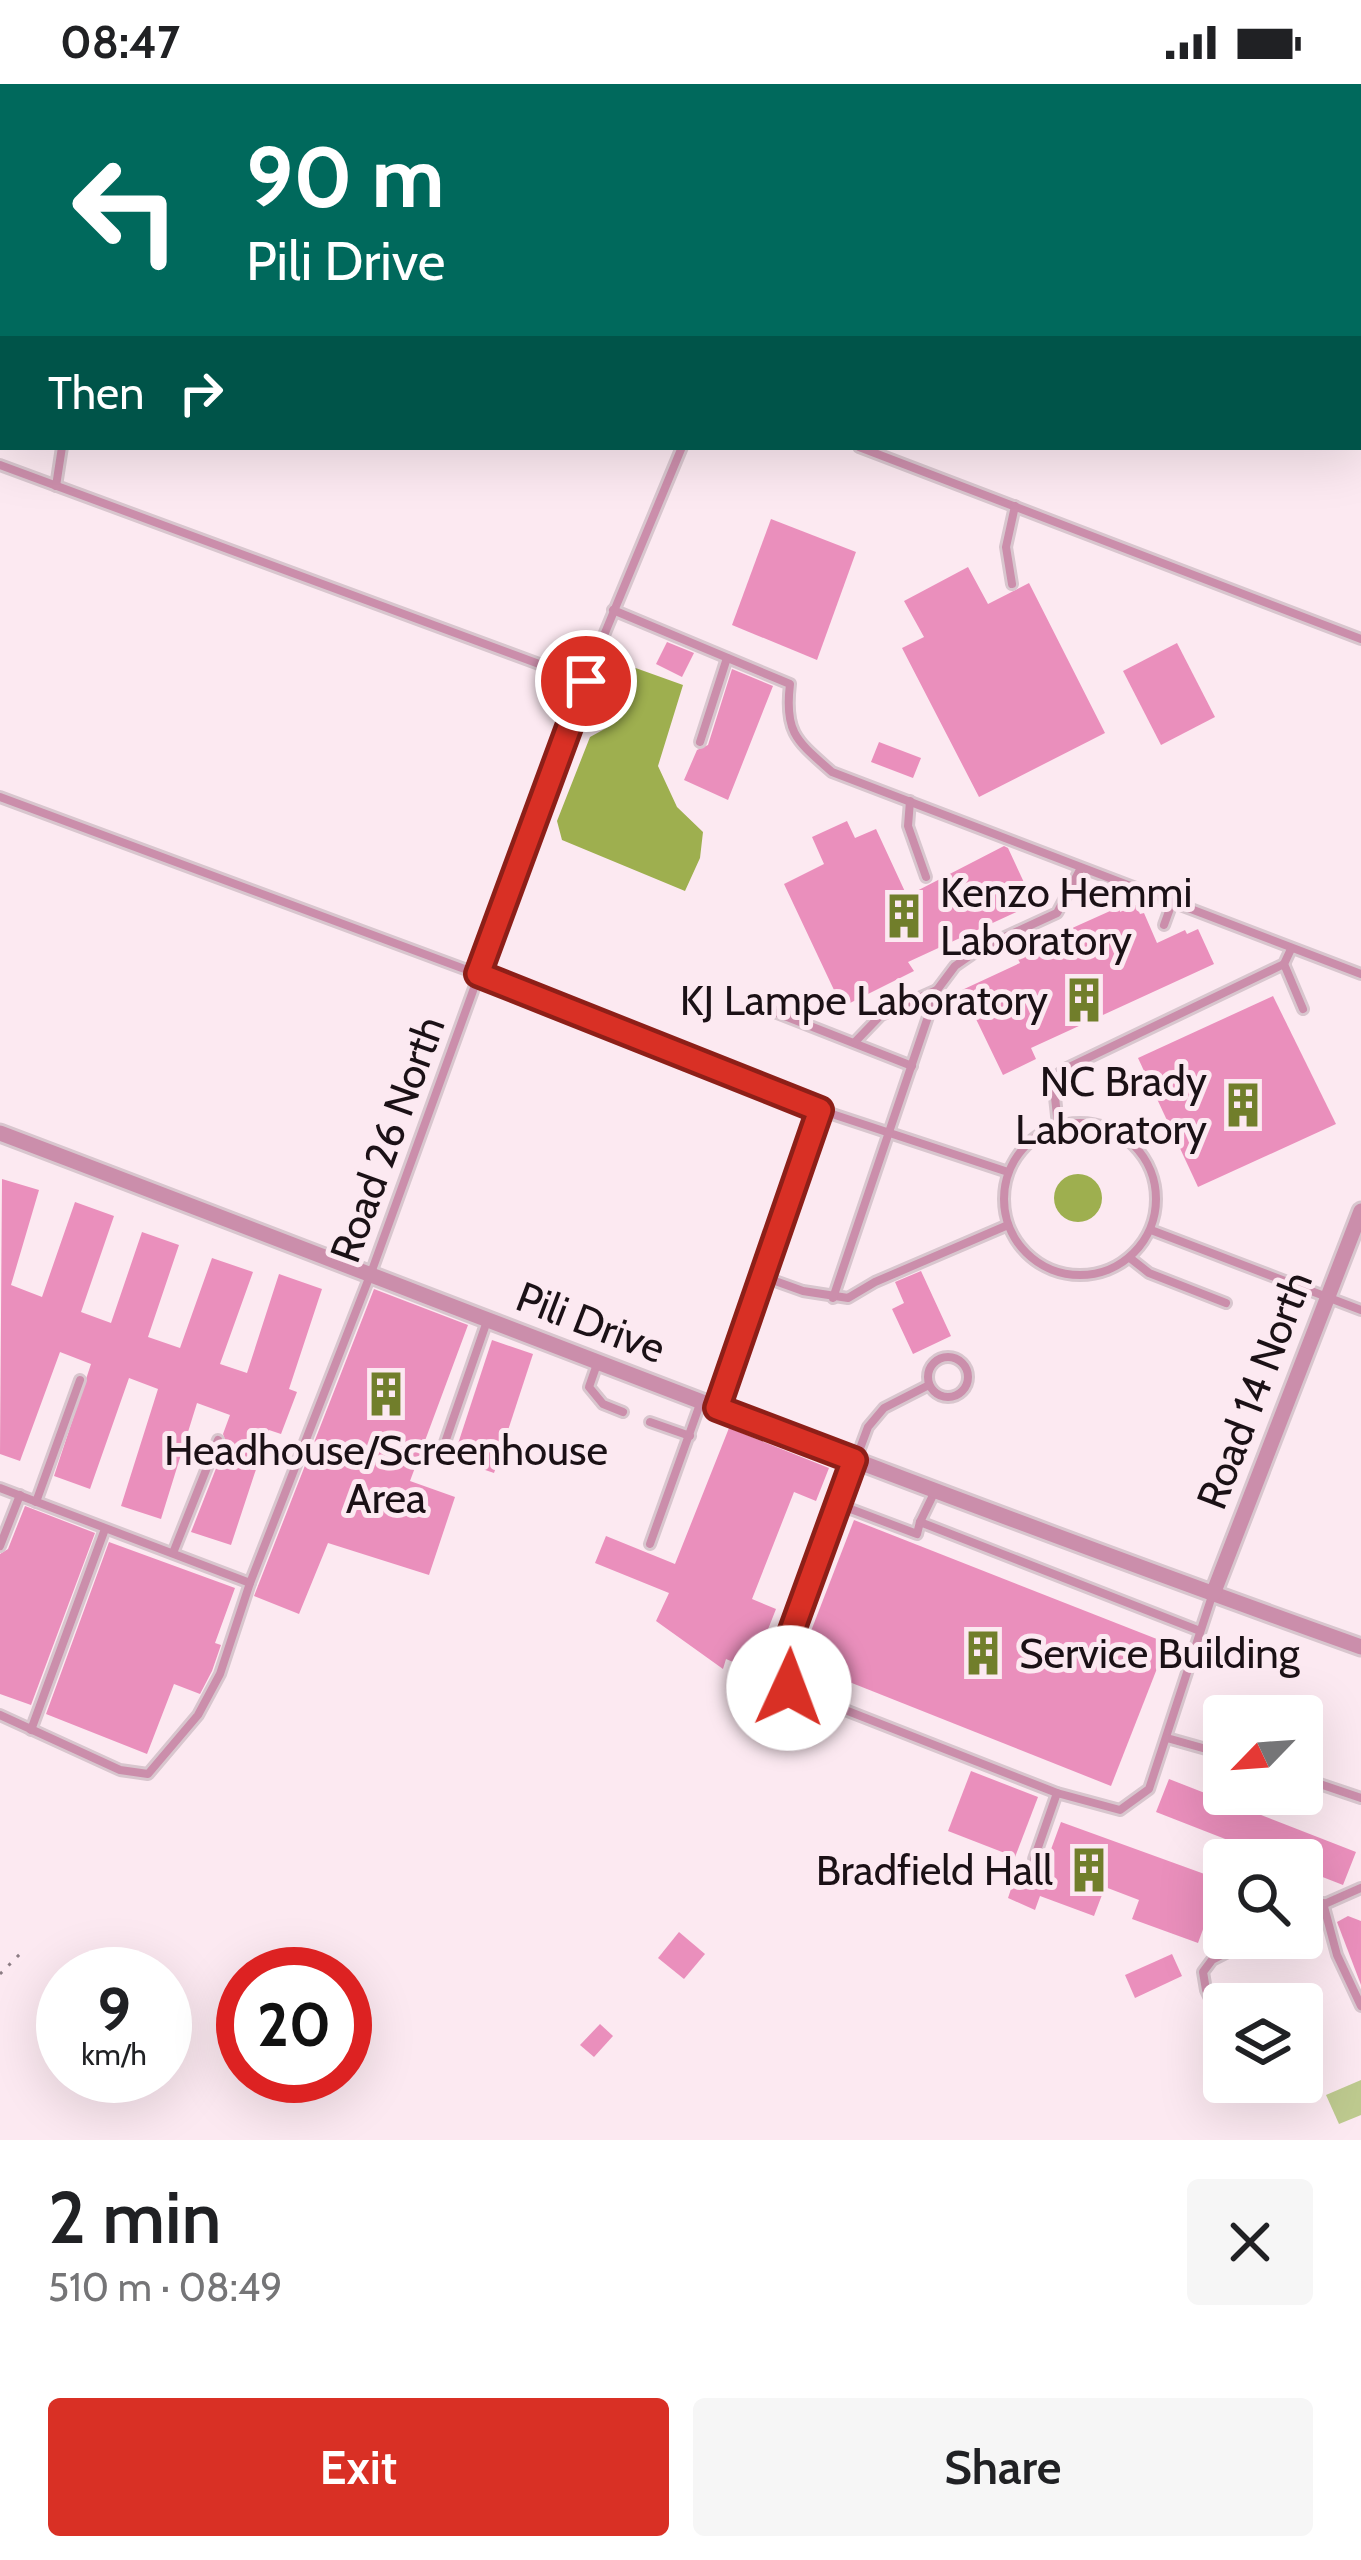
<!DOCTYPE html>
<meta charset="utf-8">
<style>
:root{--surface:#fff;--page:#f6f6f6;--text:#202124;--muted:#757577;--accent:#d93025}
body{margin:0;font-family:Cabin,sans-serif;background:var(--page);color:var(--text);height:100vh;display:flex;flex-direction:column;font-size:45px;white-space:nowrap}
*{box-sizing:border-box;margin:0}
p{font-size:39px;color:var(--muted)}
.icon{flex:none;width:66px;height:66px;fill:none;stroke:currentColor;stroke-width:2;stroke-linecap:round;stroke-linejoin:round}
.map{position:relative;height:2056px;overflow:hidden}
.panel{display:flex;flex-direction:column;background:var(--surface);flex:1}
.panel>*{flex:none}
.banner{position:absolute;left:0px;top:0px;width:1362px;height:366px;box-shadow:0 12px 48px #0002;background:#00695c;color:#fff;overflow:hidden}
.needle{width:78px;rotate:245deg}
.buttons{position:absolute;left:1203px;top:1611px;display:grid;gap:24px}
.buttons a{display:grid;place-items:center;width:120px;height:120px;border-radius:12px;background:var(--surface);box-shadow:0 12px 48px #0002;font-size:60px}
.speed{position:absolute;left:36px;top:1863px;display:flex;gap:24px;font-size:60px;font-weight:700;text-align:center}
.speed>*{display:grid;place-content:center;width:156px;height:156px;border-radius:50%;background:var(--surface);box-shadow:0 12px 48px #0002;line-height:1}
.speed small{font-size:30px;font-weight:400}
.speed .limit{border:18px solid #d22;background:#fff;color:#111}
.pin{position:absolute;display:grid;place-items:center;width:102px;height:102px;color:#fff;margin:-51px;border:6px solid #fff;border-radius:50%;box-shadow:0 3px 12px #0007}
.me{position:absolute;width:132px;margin:-66px;rotate:2deg;stroke-linejoin:round;filter:drop-shadow(0 0 9px #0008)}
.turn{display:flex;align-items:center;gap:42px;height:252px;padding:0 48px;font-size:54px}
.turn .icon{width:156px;height:156px;stroke-width:2.5}
.turn b{display:block;font-size:84px;line-height:102px}
.then{display:flex;align-items:center;height:114px;padding:0 48px;background:#0003;gap:24px;font-size:45px}
.round{display:grid;place-items:center;flex:none;width:126px;height:126px;border-radius:12px;background:var(--page)}
.overview{display:flex;align-items:center;justify-content:space-between;height:204px;padding:0 48px}
h1{font-size:72px;font-weight:600;line-height:90px}
.action{display:flex;gap:24px;margin-top:auto;padding:24px 48px}
.action a{flex:1;height:138px;border-radius:12px;background:var(--accent);color:#fff;font-size:48px;font-weight:600;line-height:138px;text-align:center}
.action a+a{background:var(--page);color:var(--text)}
.status{display:flex;justify-content:space-between;align-items:center;height:84px;padding:0 60px;background:var(--surface);direction:ltr}
.status svg{height:33px;fill:currentColor}
.map>svg:first-child{display:block}
</style>
<div class="status"><b>08:47</b><svg viewBox="0 0 49 12"><path d="M0 12V9h3v3zM5 12V6h3v6zM10 12V3h3v9zM15 12V0h3v12zM26 1h20v11H26zM47 4h2v5h-2z"/></svg></div>
<div class="map">
<svg width="1361" height="2056" viewBox="0 0 1361 2056">
<rect width="100%" height="100%" fill="#fce9f1"/>
<polygon fill="#beca8f" points="1361,1996 1361,2031 1339,2040 1326,2011"/>
<g fill="#9eaf4f">
<polygon points="630,582 683,601 658,682 677,723 703,748 700,774 685,807 562,756 557,737 590,653 610,642 618,592"/>
<circle cx="1078" cy="1114" r="24"/>
</g>
<g fill="none" stroke-linecap="round" stroke-linejoin="round">
<g stroke="#9eaf4f" stroke-width="6">
<polyline points="395,0 400,3"/>
<polyline points="1249,0 1251,3"/>
<polyline points="420,3 424,0"/>
<polyline points="1359,91 1361,92"/>
</g>
</g>
<g fill="#ea8fbc">
<polygon points="771,435 856,468 817,576 732,541"/>
<polygon points="968,483 988,520 1029,499 1105,649 979,713 902,564 924,553 904,517"/>
<polygon points="667,558 694,569 682,593 656,580"/>
<polygon points="1177,559 1215,633 1161,661 1123,587"/>
<polygon points="732,585 773,602 728,716 684,696 697,666 708,661"/>
<polygon points="879,658 921,674 913,694 871,678"/>
<polygon points="847,737 855,754 876,745 907,812 1004,762 1008,764 1034,820 908,878 914,887 842,923 784,800 824,780 812,753"/>
<polygon points="1136,821 1140,830 1144,829 1157,859 1185,846 1187,850 1198,845 1214,880 1031,964 1036,975 1003,991 962,906 1020,879 1018,875 1032,868 1030,863 1119,823 1120,828"/>
<polygon points="1273,912 1336,1040 1198,1103 1138,974"/>
<polygon points="2,1095 39,1106 11,1201 42,1213 75,1118 114,1132 81,1228 111,1239 142,1148 179,1161 148,1253 180,1264 212,1174 253,1188 220,1280 247,1289 279,1190 322,1205 289,1305 297,1308 281,1350 269,1346 231,1461 191,1448 226,1359 223,1350 230,1331 197,1319 161,1435 121,1422 158,1305 129,1294 90,1405 54,1392 91,1280 60,1268 20,1377 0,1370"/>
<polygon points="921,1187 951,1252 913,1270 892,1225 904,1219 895,1198"/>
<polygon points="374,1205 468,1241 410,1397 455,1413 429,1491 328,1459 299,1530 254,1512"/>
<polygon points="492,1256 533,1270 494,1389 453,1375"/>
<polygon points="729,1344 829,1384 816,1417 794,1408 752,1515 776,1525 752,1586 726,1575 723,1585 656,1537 669,1509 595,1479 606,1452 675,1480"/>
<polygon points="25,1422 95,1449 31,1621 0,1610 0,1470 8,1465"/>
<polygon points="854,1436 1167,1559 1111,1702 799,1578"/>
<polygon points="109,1458 235,1504 215,1559 221,1561 212,1587 200,1610 174,1600 147,1670 46,1630"/>
<polygon points="971,1687 1038,1713 1015,1773 948,1747"/>
<polygon points="1169,1695 1356,1768 1343,1801 1302,1785 1302,1776 1279,1776 1156,1728"/>
<polygon points="1061,1738 1221,1796 1198,1859 1132,1835 1139,1816 1105,1803 1094,1832 1040,1812 1035,1826 1008,1814 1019,1781 1042,1790"/>
<polygon points="1348,1832 1361,1837 1361,1901 1337,1838"/>
<polygon points="679,1848 705,1870 684,1895 658,1874"/>
<polygon points="1172,1870 1182,1892 1135,1914 1125,1891"/>
<polygon points="600,1940 613,1952 594,1973 580,1961"/>
</g>
<g fill="none" stroke-linecap="round" stroke-linejoin="round">
<g stroke="#d8c6ce" stroke-width="14">
<g id="service">
<polyline points="175,0 184,3"/>
<polyline points="1126,0 1130,3"/>
<polyline points="791,3 808,0"/>
<polyline points="819,3 820,0"/>
<polyline points="1359,176 1361,178"/>
<polyline points="0,255 3,262"/>
<polyline points="859,363 1361,555"/>
<polyline points="0,381 585,597"/>
<polyline points="56,402 62,363"/>
<polyline points="1012,500 1006,463 1015,422"/>
<path d="M613,526L790,600C784,649 797,657 832,688L1361,890"/>
<polyline points="700,658 727,574"/>
<polyline points="0,713 478,890 820,1026 1008,1088"/>
<polyline points="910,717 908,742 926,793"/>
<polyline points="1164,841 1172,819"/>
<polyline points="1284,880 1303,925"/>
<polyline points="777,929 912,982"/>
<polyline points="855,958 881,931 937,906"/>
<circle cx="1080" cy="1115" r="76"/>
<polyline points="1058,1041 1053,995 1067,984 1284,880 1291,865"/>
<polyline points="1151,1146 1361,1226"/>
<polyline points="1130,1174 1149,1189 1226,1219"/>
<polyline points="764,1193 803,1207 848,1214 875,1198 1008,1141"/>
<polyline points="833,1214 937,906 955,882 981,864 1057,829 1081,784"/>
<circle cx="948" cy="1293" r="20"/>
<polyline points="597,1280 589,1303 603,1320 623,1328"/>
<polyline points="929,1301 884,1324 868,1343 783,1571 779,1592 789,1604 1057,1709 1120,1726 1149,1705 1212,1512"/>
<polyline points="717,1325 820,1026"/>
<polyline points="650,1338 690,1352"/>
<polyline points="441,1370 487,1237"/>
<polyline points="0,1404 250,1499 220,1590 198,1631 148,1690 120,1686 0,1631"/>
<polyline points="36,1418 80,1296"/>
<polyline points="840,1421 917,1450 920,1438 1200,1547"/>
<polyline points="920,1438 935,1407"/>
<polyline points="650,1460 700,1320"/>
<polyline points="0,1462 20,1411"/>
<polyline points="173,1469 218,1356"/>
<polyline points="250,1499 371,1189 585,597 682,363"/>
<polyline points="31,1646 105,1445"/>
<polyline points="1167,1654 1224,1670"/>
<polyline points="1302,1694 1361,1714"/>
<polyline points="1034,1775 1057,1709"/>
<polyline points="1323,1819 1337,1871 1361,1922"/>
<polyline points="1302,1830 1361,1804"/>
<polyline points="1224,1944 1206,1906 1203,1888 1212,1876 1255,1854"/>
<polyline points="1249,1998 1250,2001"/>
</g>
</g>
<g stroke="#d8c6ce" stroke-width="21">
<g id="minor">
<path d="M0,1049C454,1221 904,1400 1361,1563"/>
<polyline points="1213,1510 1361,1127"/>
</g>
</g>
<polyline stroke="#8b7c83" stroke-width="3" stroke-dasharray="3 9" stroke-linecap="butt" points="0,1890 23,1867"/>
<use href="#service" stroke="#cb8eab" stroke-width="8"/>
<use href="#minor" stroke="#cb8eab" stroke-width="15"/>
</g>
<g fill="none" stroke-linecap="round" stroke-linejoin="round">
<g stroke="#8d1f18" stroke-width="30">
<polyline id="route" points="586,597 478,890 820,1026 717,1324 854,1376 783,1571 779,1592 789,1604"/>
</g>
<use href="#route" stroke="#d93025" stroke-width="21"/>
</g>
<defs>
<g id="building-bare" transform="scale(3.6)"><path d="M-4-6H4V6H1V3H-1V6H-4ZM-2.5-4.3h1.7v1.8h-1.7ZM.8-4.3h1.7v1.8H.8ZM-2.5-1h1.7V.8h-1.7ZM.8-1h1.7V.8H.8Z" fill="#717e2b" stroke="#fce9f1" stroke-width="2.5" paint-order="stroke"/></g>
</defs>
<g fill-rule="evenodd">
<use href="#building-bare" x="904" y="832"/>
<use href="#building-bare" x="1084" y="916"/>
<use href="#building-bare" x="1243" y="1021"/>
<use href="#building-bare" x="386" y="1310"/>
<use href="#building-bare" x="983" y="1569"/>
<use href="#building-bare" x="1089" y="1786"/>
</g>
<g text-anchor="middle" stroke-width="10" stroke-linejoin="round" paint-order="stroke">
<g font-size="42" fill="#1b1116" stroke="#fce9f1" text-anchor="end">
<text x="940" y="823" text-anchor="start">Kenzo Hemmi<tspan x="940" dy="48">Laboratory</tspan></text>
<text x="1048" y="931">KJ Lampe Laboratory</text>
<text x="1207" y="1012">NC Brady<tspan x="1207" dy="48">Laboratory</tspan></text>
<text x="386" y="1381" text-anchor="middle">Headhouse/Screenhouse<tspan x="386" dy="48">Area</tspan></text>
<text x="1019" y="1584" text-anchor="start">Service Building</text>
<text x="1053" y="1801">Bradfield Hall</text>
</g>
<g font-size="42" fill="#1b1116" stroke="#fce9f1">
<text transform="translate(387 1055) rotate(-70)" y="15">Road 26 North</text>
<text transform="translate(591 1238) rotate(21)" y="15">Pili Drive</text>
<text transform="translate(1254 1306) rotate(-69)" y="15">Road 14 North</text>
</g>
</g>
</svg>
<div class="buttons">
<a><svg class="needle" viewBox="-14 -14 28 28"><path d="M0-13l5 13h-10z" fill="#e53935"/><path d="M0 13l5-13h-10z" fill="#757577"/></svg></a>
<a><svg class="icon" aria-label="search" viewBox="0 0 24 24"><circle cx="10" cy="10" r="6"/><path d="M15 15l6 6"/></svg></a>
<a><svg class="icon" aria-label="layers" viewBox="0 0 24 24"><path d="M12 4l9 5-9 5-9-5zM3 14l9 5 9-5"/></svg></a>
</div>
<div class="speed"><div>9<small>km/h</small></div><div class="limit">20</div></div>
<div class="pin" style="left:586px;top:597px;background:#d93025"><svg class="icon" aria-label="arrive" viewBox="0 0 24 24"><path d="M6 21V4h12l-3 4 3 4H6"/></svg></div>
<svg class="me" style="left:789px;top:1604px" viewBox="-20 -20 40 40"><circle r="19" fill="#fff"/><path d="M0-13L10 11 0 6-10 11z" fill="#d93025"/></svg>
<div class="banner">
<div class="turn"><svg class="icon" aria-label="left" viewBox="0 0 24 24"><path d="M17 20v-9H6M10 6l-5 5 5 5"/></svg><div><b>90 m</b>Pili Drive</div></div>
<div class="then">Then<svg class="icon" aria-label="right" viewBox="0 0 24 24"><path d="M7 20v-9h11M14 6l5 5-5 5"/></svg></div>
</div>
</div>
<section class="panel">
<div class="overview"><div><h1>2 min</h1><p>510 m · 08:49</p></div><a class="round"><svg class="icon" aria-label="close" viewBox="0 0 24 24"><path d="M6 6l12 12M18 6L6 18"/></svg></a></div>
<div class="action"><a>Exit</a><a>Share</a></div>
</section>
